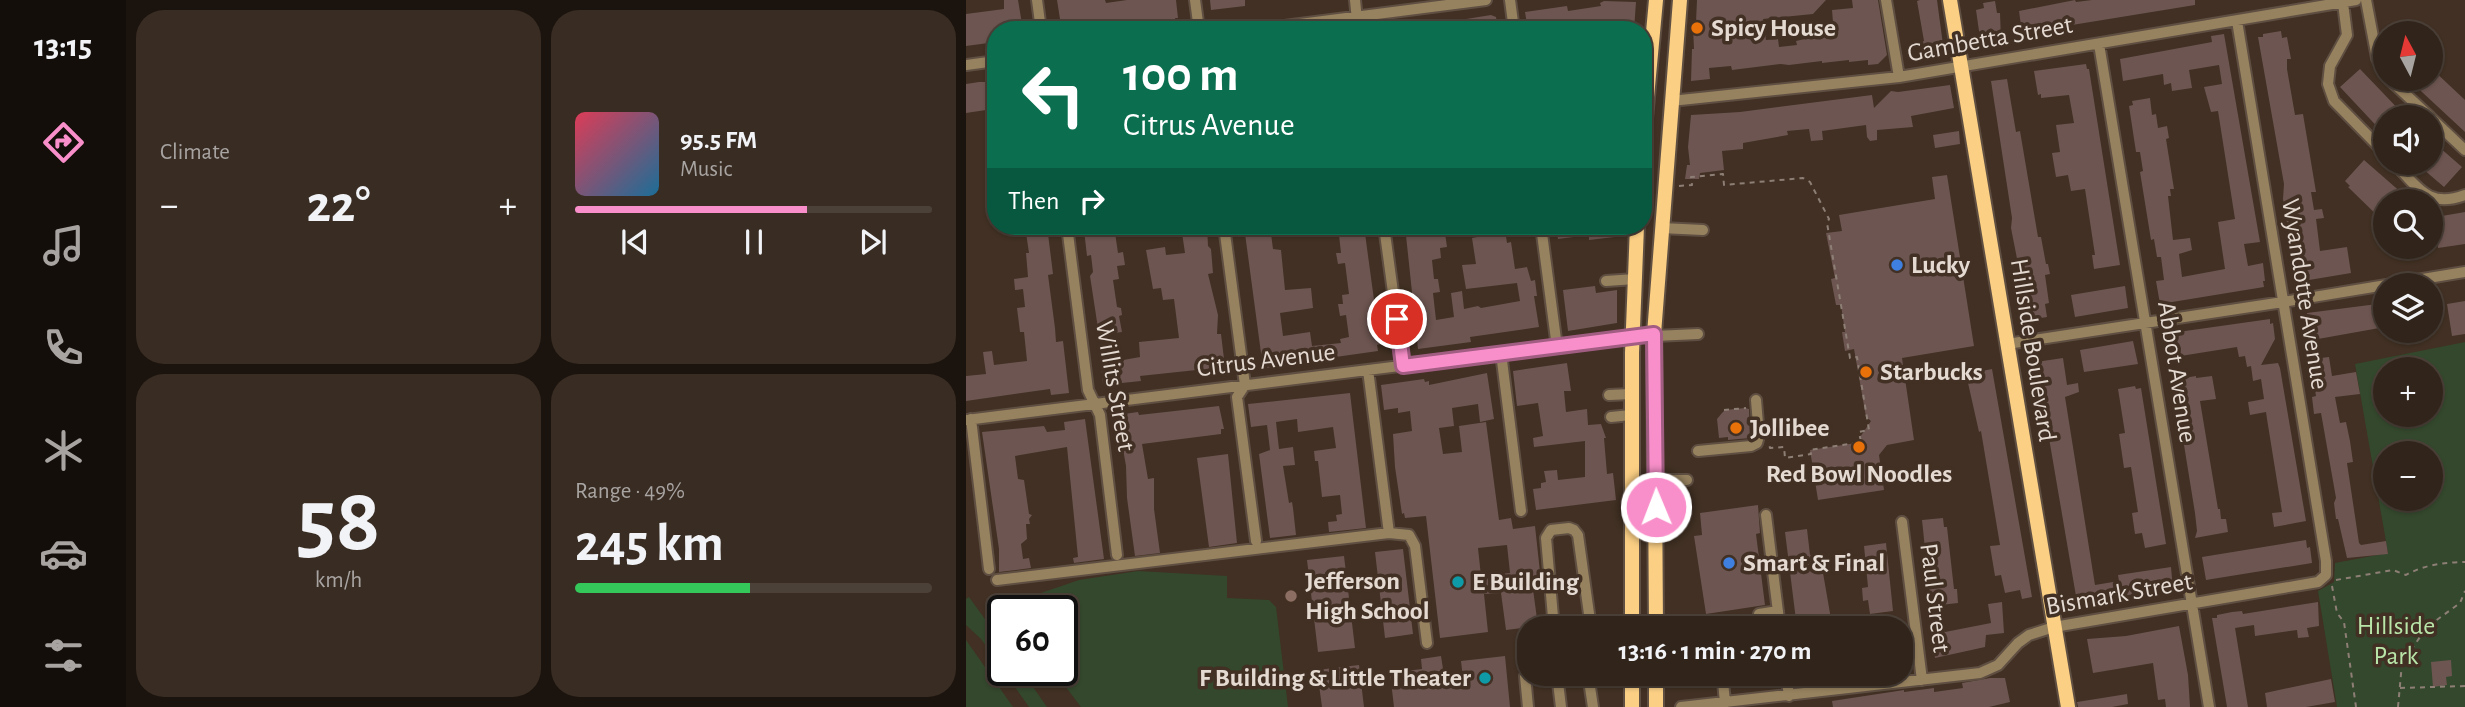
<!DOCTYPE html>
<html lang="en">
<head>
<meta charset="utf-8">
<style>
  :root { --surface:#31241a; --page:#392c23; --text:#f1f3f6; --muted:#a8a4a2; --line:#4c4139; --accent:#f98fca }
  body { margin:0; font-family:"Alegreya Sans",sans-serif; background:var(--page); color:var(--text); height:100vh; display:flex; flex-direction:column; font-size:26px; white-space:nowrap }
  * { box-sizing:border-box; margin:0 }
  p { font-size:23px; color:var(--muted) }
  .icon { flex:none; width:38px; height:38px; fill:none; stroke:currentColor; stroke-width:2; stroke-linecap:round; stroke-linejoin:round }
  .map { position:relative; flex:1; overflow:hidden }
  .panel { display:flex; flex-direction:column; gap:10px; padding:10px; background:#1b140e; width:840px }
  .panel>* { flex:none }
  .banner { position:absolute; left:21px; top:21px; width:665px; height:214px; border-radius:28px; box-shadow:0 2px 5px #0004,0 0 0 2px var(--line); background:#0b6e4f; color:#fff; overflow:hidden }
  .needle { width:46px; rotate:353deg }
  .controls { position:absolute; left:1407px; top:21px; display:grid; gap:14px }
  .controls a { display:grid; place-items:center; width:70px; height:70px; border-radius:50%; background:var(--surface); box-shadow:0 2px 5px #0004,0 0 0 2px var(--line); font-size:35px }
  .speed { position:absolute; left:21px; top:595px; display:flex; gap:14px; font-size:35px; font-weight:700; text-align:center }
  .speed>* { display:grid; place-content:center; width:91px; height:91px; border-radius:50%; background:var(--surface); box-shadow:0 2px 5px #0004,0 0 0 2px var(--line); line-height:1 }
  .speed .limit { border:4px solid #111; border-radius:10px; background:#fff; color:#111 }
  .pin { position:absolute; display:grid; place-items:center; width:60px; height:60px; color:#fff; margin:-30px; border:4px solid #fff; border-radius:50%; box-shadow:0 2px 7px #0007 }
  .me { position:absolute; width:77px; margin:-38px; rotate:359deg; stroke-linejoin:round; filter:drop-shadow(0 0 5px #0008) }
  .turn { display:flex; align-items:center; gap:24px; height:147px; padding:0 21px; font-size:32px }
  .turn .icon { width:91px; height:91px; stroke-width:2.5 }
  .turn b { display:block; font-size:49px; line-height:60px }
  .then { display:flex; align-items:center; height:66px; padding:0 21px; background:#0003; gap:14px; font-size:26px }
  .big { font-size:52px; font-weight:700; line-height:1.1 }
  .panel .widget { flex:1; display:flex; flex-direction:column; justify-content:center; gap:10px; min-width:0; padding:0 24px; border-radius:28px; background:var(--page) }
  .panel .dial { align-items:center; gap:0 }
  .dial b { font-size:91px; line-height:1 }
  .song { display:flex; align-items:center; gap:21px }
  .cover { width:84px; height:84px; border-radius:10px; background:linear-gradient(135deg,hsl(350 70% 55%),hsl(200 70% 35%)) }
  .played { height:7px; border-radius:4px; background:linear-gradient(90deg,var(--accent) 65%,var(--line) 65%) }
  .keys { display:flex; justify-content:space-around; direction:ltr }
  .heat { display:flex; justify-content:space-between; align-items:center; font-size:38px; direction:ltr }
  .charge { height:10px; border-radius:5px; background:linear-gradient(90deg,#34c759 49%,var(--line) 0) }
  .panel .tiles { flex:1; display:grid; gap:10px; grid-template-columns:repeat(2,1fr) }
  .trip { position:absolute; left:551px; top:616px; width:396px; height:70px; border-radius:28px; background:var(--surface); box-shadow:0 2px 5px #0004,0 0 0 2px var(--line); font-weight:700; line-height:70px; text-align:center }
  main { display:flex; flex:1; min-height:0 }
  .tabs { display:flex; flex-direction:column; width:126px; justify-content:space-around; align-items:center; background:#140e0a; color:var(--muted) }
  .tabs .icon { width:49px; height:49px }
  .tabs .current { color:var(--accent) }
  .tabs b { font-size:32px; color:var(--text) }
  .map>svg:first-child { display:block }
</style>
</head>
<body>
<main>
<nav class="tabs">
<b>13:15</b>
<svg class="icon current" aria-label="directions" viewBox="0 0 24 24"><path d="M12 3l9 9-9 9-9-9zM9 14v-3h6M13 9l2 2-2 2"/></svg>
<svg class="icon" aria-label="music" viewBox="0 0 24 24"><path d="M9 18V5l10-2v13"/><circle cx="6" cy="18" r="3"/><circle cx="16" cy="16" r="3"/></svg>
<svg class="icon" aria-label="phone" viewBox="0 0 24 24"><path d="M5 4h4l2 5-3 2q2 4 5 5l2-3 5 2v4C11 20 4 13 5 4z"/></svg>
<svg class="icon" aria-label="climate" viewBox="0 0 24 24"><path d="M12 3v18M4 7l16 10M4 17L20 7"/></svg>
<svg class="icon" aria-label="car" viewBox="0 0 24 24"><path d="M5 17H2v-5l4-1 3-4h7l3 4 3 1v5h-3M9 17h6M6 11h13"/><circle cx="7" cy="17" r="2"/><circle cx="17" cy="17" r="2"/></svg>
<svg class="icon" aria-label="filters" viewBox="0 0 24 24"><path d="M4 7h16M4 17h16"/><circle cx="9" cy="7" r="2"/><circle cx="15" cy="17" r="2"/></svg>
</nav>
<section class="panel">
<div class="tiles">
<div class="widget"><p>Climate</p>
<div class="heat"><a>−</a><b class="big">22°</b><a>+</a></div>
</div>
<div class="widget">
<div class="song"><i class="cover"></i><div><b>95.5 FM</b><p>Music</p></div></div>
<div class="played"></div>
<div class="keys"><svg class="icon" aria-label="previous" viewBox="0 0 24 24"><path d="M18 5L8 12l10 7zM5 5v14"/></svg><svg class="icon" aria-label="pause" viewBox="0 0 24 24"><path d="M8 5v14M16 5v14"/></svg><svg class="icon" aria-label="next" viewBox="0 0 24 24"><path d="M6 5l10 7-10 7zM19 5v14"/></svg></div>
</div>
<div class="widget dial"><b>58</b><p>km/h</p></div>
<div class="widget"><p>Range · 49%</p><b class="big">245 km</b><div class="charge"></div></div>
</div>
</section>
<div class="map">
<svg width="1499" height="707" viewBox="0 0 1499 707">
  <rect width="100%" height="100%" fill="#413023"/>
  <path fill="#34482d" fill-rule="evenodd" d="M1499,342V707H1371L1352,591L1368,582L1369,563L1422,553L1389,364ZM1419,369H1465V415H1419ZM1419,453H1465V499H1419Z
    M172,571L261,576V598L303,600L310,607L322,707H115L87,670H96V611H66L65,608L72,594L113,580Z
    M3,597L37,644V670L15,639L0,625V599Z
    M0,640L47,707H0Z
    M37,670H55L81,707H63Z"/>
  <path fill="#6d5551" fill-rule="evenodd" d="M38,0H52L57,30H30V42L0,46V14L38,9Z
    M91,0H139L140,3L161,0H210L212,18H209L210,21L159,29V26L134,30L132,28L88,30L86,20L94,19Z
    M244,0H279V6L245,10Z
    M731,0H860L847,14L797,19L800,40L812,39L813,47L831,45L830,41L843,38L868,35L866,10L887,8L886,0H912L921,55L912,64L902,65V60L883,62V60L856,63V61L823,65L815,64L766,70L765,66L743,68L744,79L725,81L726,49H728L727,28V22H730Z
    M954,0H971L978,52L954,55L953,45L954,42L958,41L951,1Z
    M1109,0L1110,2L1126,0H1229V5L1056,33L1053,11Z
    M638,1L670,2L668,30H636L637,21L612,24L611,20L589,23L590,30H562L559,12L601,6L602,11L635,6L634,3Z
    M1029,1L1031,13H1034L1035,39L1024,41L1020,37L1014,38L1010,10L1018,8L1017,3Z
    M525,15L530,17L532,30H469V24Z
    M1315,31L1316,38L1321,37L1325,59H1321V69L1329,115L1337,114L1350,192H1345L1348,210L1356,209L1358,218L1350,219L1354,251L1381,247L1385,273L1331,282L1317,199L1318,184L1292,37H1297V34Z
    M1258,34L1294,242L1278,244L1282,266L1297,263L1299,281H1297L1298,287L1194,304L1190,281L1198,280L1195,257H1191L1188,239L1185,240L1174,172L1177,171L1174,152H1170L1163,106L1167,105L1166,101L1184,98L1186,115L1190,114L1192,128L1201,126L1203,138L1200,139L1208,189H1204L1205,196H1202L1207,240L1224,238L1226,250L1213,254L1216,277L1259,269L1252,222L1269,219L1252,111L1245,112L1238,87L1256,84L1253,65L1223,70L1226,88L1206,91L1205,83L1198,85L1197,74L1157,81L1154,59L1246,42L1245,36Z
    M1120,64L1121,69H1123L1154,265L1128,269L1126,255H1129L1119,189L1105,191L1102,175L1090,177L1086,153L1094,152L1090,125L1108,123L1103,95L1075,98V94L1072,95L1068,71Z
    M1465,68L1499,100V132L1442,79H1465Z
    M1394,69L1440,117H1419V135L1374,87Z
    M1041,79L1050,132L1054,131L1072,237H1075L1080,264H1082L1084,274L1079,275L1083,303L1079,304L1081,317L1063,320L1045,228L1046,218L1025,81Z
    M13,82H30V106L20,107V110L0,113V84Z
    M984,85L988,108L945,116L947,127L911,130V140L904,141L901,137L900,125L856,131L857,140L845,141L843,129L821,131L822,135L777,143V149L756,151L758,170L734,173L733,179H719L721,165H724L722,147L725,115L774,112L906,95L908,108L925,91L932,92Z
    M993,131L994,144L969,148L967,135Z
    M1465,140L1496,167L1478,187L1450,163H1465Z
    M1398,160L1445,201H1419V223L1382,187L1384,186L1379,181Z
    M981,175L1008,346L936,358L948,440L921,445L913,455L918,490L852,500L844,450L890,443L905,421L900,417L888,349L879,351L876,332H879L875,305H870L865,279L869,278L860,233L876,231L873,215L969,199L966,177Z
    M1499,212V244L1472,248L1470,217Z
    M59,226H81L87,274L82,275L89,328L90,342L97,341L103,393L85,395L84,389L0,401V376L20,374L17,352L26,351L28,365L61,361L58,332H54L51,308L59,307L57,289L49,290L48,279L62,277L60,253H63Z
    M148,226L152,253L157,252L159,265L151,266L153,279L147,280L151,307L155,308L156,315L153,316L156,332L133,335L124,276L127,272L125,255L121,256L118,230Z
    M215,226H241L242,246L245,249L247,273L242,274L252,315L251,334H255L259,367L174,376L175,381L137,385L135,364L174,357L173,342L213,338L208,299L197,300L195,288L187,289L180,250L199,247L200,255L219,253Z
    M278,226H304L307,249L315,250L319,290L345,288L347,308L314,313L317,336L344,332L346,346L375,343L374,339L383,337L380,315L374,316L372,304H377L376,295L383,294L379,263L372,264L370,253H375L372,226H398L414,344L411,345L412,351L320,364V366L297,368Z
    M439,226H478L481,247L474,248L475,258L466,260L468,279H472L474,292L467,293L470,320L488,317L485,293L496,291L498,309L512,306L515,308L554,301L551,283L500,289L496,265L510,264L506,238L517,236L515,226H536L537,230H539L541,243L545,242L549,269L561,267L565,281L569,280L571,296H568L573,327L504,337L505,342L452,349Z
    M590,226H657V236L623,240V235L592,239Z
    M629,286L630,293L651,290V323L602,331L597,290Z
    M1159,286L1162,308L1109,317L1105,295Z
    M1499,301V334L1486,336L1481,304Z
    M1419,303V327L1352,339L1355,358L1363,357L1366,376L1390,372L1394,394L1369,397L1374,423L1380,422L1384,441L1387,462L1381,463L1393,543L1395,545L1420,541L1422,554L1381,558L1372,519H1370L1368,503L1370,498L1355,413L1348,414L1346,397L1350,396L1337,316L1341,315V313Z
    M1304,319V324L1307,323L1309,339L1295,365L1312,363L1314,368L1340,521L1308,527L1306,513L1316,512L1301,419L1300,412L1284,415L1282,402L1298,399L1295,379L1287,381L1285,366L1281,367L1279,356L1273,357L1271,347L1202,358L1198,334Z
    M1167,341L1172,364L1118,372L1114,350Z
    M1097,358L1101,385L1112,383L1113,392L1099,397L1129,585L1153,581L1152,575L1205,567L1207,589L1111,602L1070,362Z
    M601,363L605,391H598L600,412L621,409L622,425L635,424L640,438H638L641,474L647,473L650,500L570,510L567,489L575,488V483L580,482L578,471L591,470L592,480L619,477V441L568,447L567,438L577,436L572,403L551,406L547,371Z
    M1016,369V371L1026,369L1066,597L1056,599L1054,590L1039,593L1035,575L1029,576L1024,546L1034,545L1015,431L1013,432L1000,374Z
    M521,373L528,419L514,422L512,404L486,408L488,426L473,428L477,454L496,452L493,426L520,422L533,520L545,518L547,529L569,526L575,581L566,582L572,626L540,630L535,593L518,594L522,632L474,638L460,516L439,518L438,513L436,514L429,467L427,434L446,431L444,411L432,413V408L418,410L415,385L458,379L459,382L463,381V385ZM541,545L544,573L515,576L512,548Z
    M1230,376V378L1246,376L1250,399L1234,401L1252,509H1254L1255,519H1260L1262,532L1229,538L1231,531L1229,513L1208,383L1213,382L1212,379Z
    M1169,386L1170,389L1175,388L1200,544L1179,548L1176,533L1169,534L1166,513L1172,512L1165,467L1158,468L1153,434L1159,433L1152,389Z
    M384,393L400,528L363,532L362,522L371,521L370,515L376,514L374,495L356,497L352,461H349L348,451L370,448L367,427L332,432L331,419L310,422L313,449L327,447L329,465L317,466L323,503L326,502L327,508L330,535L304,538L293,454L304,450L301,425L285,427L282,404Z
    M253,406L258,429H255V434L176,444L182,479L188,478V509L194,553L169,556L161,498L160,466L151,415L172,412L173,415Z
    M779,408L783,409L784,438L762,440V437L753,438L751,419L756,413L759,410Z
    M119,419L138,559L108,563L107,558L112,557L101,447L49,456L52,479L58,480L63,514L66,515L63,519L64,524H60L61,539L55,544L57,559L63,558L65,568L33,572V549L16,432L78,426L81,432L99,430L98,422Z
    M262,454L271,543L243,547L231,458Z
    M792,505L794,533L790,534L799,605L740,614L728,536L736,535L734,513Z
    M977,518L978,527H981L988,589H991L992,603L965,606L956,520Z
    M841,529L844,555L851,554L852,568L856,567L865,619L842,622V628H831L819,532Z
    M1340,540L1341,548L1344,547L1346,563L1240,580L1236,557Z
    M920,543L927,611L904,614L902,600L897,601L896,588L902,587L898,546Z
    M437,549L447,634L419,638L409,552Z
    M378,556L389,648L352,652L341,560Z
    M1036,602L1038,633L1020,635L1019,647L969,658L965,629L978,627L979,632L1025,623L1022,604Z
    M1352,602L1353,626L1341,628L1343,637L1332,638L1331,630L1289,636L1288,625L1269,628L1282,707H1261L1246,618H1251V615L1266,612L1276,611L1277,614Z
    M1213,626L1222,675L1224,707H1200L1199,699L1192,700L1187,663L1127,673L1121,639L1160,636Z
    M475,656L480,688L498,687L495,661L539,656L544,707H428L424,673L456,669L455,659Z
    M1485,660L1486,676L1480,677L1481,685L1467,687L1465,662Z
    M393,665L398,707H356L351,670Z
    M1024,678H1039L1044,702L1023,707H867L866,701L938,690V692L968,688V692L997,688L996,683Z
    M1365,679L1369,702L1340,707H1301L1299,693Z
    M1161,694L1162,704L1146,707H1112L1111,702Z"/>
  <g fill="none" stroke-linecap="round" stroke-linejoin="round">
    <defs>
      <path id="minor" d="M71,0L75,30
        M229,0L233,30
        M389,0L392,30
        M544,0L548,30
        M920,0L933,77
        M1400,0L1411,58L1419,74
        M1377,3L1381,35L1364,66L1362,84L1368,101L1419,153
        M286,30L520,0
        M1133,44L1243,707
        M0,65L30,61
        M1423,79L1464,117
        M705,101L933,77L1390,0
        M1465,118L1499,150
        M1428,163C1452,187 1462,209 1499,195
        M101,226L122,390L134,415L151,555
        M258,226L279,385L271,397L290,541
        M418,226L437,366
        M575,226L591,347
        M695,228L737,230
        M640,281L669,279
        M1041,344L1317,302L1499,272
        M535,353L555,511
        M402,370L423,533L443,535L449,546L461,643
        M643,395L665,394
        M645,417L665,415
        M5,419L23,569
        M0,420L667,337L732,334
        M732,451L785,446L791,443L793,436L790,400
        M689,480H721
        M800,515L814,628
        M936,522L956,680
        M31,580L423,533
        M793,614L812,611
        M588,628L580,538L585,530L603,528L608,530L612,535L625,628
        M591,674L595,707
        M622,674L627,707
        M820,674L823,696
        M757,681L759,703
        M562,707L559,676L575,674
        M715,707L1014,673L1032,665L1052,643L1063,635L1088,627L1352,582L1360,575V561L1271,21"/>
      <path id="major" d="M984,0L1102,707
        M677,140L690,0
        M666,628V353L671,226
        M690,628L688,334L714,0
        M666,674V707
        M690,707V674"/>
    </defs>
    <use href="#minor" stroke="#5f4f42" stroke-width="14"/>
    <use href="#major" stroke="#5f4f42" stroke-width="18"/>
    <path stroke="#8d7f75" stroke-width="2" stroke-dasharray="5 5" stroke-linecap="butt" d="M713,186L726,185L725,177L757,174L758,185L837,178L844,182L863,219L861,223L884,358L891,357L903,430L893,432L895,442L844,450L845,454L819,458L818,447L804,448L803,444
      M758,410L780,408
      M1370,580L1421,571L1427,570L1440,575C1457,565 1480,562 1499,562
      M1366,586L1371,613L1378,622L1390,707
      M1434,688L1499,686
      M1432,707L1436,663L1461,627L1494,603L1499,591"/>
    <use href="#minor" stroke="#97825f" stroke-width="10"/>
    <use href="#major" stroke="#fbcf84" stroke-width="14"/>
  </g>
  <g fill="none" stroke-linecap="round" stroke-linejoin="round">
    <defs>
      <path id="route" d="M431,319L437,366L688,334L690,507"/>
    </defs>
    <use href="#route" stroke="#a25d83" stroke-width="18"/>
    <use href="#route" stroke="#f98fca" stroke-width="12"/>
  </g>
  <g fill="#e8710a" stroke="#413023" stroke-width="2.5">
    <circle cx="731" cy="28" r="7"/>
    <circle cx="900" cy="372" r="7"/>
    <circle cx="770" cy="428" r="7"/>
    <circle cx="893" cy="447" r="7"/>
  </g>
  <g fill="#3f7fe0" stroke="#413023" stroke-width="2.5">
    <circle cx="931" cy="265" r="7"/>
    <circle cx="763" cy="563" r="7"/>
  </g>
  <g fill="#0f9aa8" stroke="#413023" stroke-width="2.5">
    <circle cx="492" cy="582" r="7"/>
    <circle cx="519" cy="678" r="7"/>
  </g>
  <circle fill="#8d6e63" stroke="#413023" stroke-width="2.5" cx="325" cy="596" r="7"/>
  <g text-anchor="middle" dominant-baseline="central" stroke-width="7" stroke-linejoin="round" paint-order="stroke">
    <g font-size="26" font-weight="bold" fill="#e5dad2" stroke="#413023" text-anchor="start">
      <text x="745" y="28">Spicy House</text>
      <text x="945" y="265">Lucky</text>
      <text x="914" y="372">Starbucks</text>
      <text x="784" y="428">Jollibee</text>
      <text x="893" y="474" text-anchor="middle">Red Bowl Noodles</text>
      <text x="777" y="563">Smart &amp; Final</text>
      <text x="339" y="581">Jefferson<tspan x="339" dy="30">High School</tspan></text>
      <text x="506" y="582">E Building</text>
      <text x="505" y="678" text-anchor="end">F Building &amp; Little Theater</text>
    </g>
    <g font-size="26" fill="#e5dad2" stroke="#413023">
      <text transform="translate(1024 39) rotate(-10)">Gambetta Street</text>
      <text transform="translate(1339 294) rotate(81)">Wyandotte Avenue</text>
      <text transform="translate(1067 350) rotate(81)">Hillside Boulevard</text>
      <text transform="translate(300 360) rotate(-7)">Citrus Avenue</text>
      <text transform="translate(1211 372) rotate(81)">Abbot Avenue</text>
      <text transform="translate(149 386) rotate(80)">Willits Street</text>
      <text transform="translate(1153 594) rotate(-10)">Bismark Street</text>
      <text transform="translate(969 598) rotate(83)">Paul Street</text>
    </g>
    <g font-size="26" fill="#b9e5a9" stroke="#413023">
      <text x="1430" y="626">Hillside<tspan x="1430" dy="30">Park</tspan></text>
    </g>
  </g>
</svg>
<div class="controls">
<a><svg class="needle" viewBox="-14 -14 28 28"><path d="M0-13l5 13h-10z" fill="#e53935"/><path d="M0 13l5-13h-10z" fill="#a8a4a2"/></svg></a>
<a><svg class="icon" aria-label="sound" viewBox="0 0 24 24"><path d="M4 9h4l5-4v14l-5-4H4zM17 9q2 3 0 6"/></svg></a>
<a><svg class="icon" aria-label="search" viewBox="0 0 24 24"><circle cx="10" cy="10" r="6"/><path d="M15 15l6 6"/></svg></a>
<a><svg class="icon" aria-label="layers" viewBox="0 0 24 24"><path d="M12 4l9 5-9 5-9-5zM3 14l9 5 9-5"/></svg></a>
<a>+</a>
<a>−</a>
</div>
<div class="speed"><div class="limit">60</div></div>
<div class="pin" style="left:431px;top:319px;background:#d93025"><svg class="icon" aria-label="arrive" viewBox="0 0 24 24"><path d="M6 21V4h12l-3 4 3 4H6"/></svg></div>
<svg class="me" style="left:690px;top:507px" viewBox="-20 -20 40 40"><circle r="17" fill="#f98fca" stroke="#fff" stroke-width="3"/><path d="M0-11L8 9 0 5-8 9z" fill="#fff"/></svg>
<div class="trip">13:16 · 1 min · 270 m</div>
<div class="banner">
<div class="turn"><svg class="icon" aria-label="left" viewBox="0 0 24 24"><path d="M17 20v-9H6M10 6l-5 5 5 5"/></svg><div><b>100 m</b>Citrus Avenue</div></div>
<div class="then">Then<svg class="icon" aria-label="right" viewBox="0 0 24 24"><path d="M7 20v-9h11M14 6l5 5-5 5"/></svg></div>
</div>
</div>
</main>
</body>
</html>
